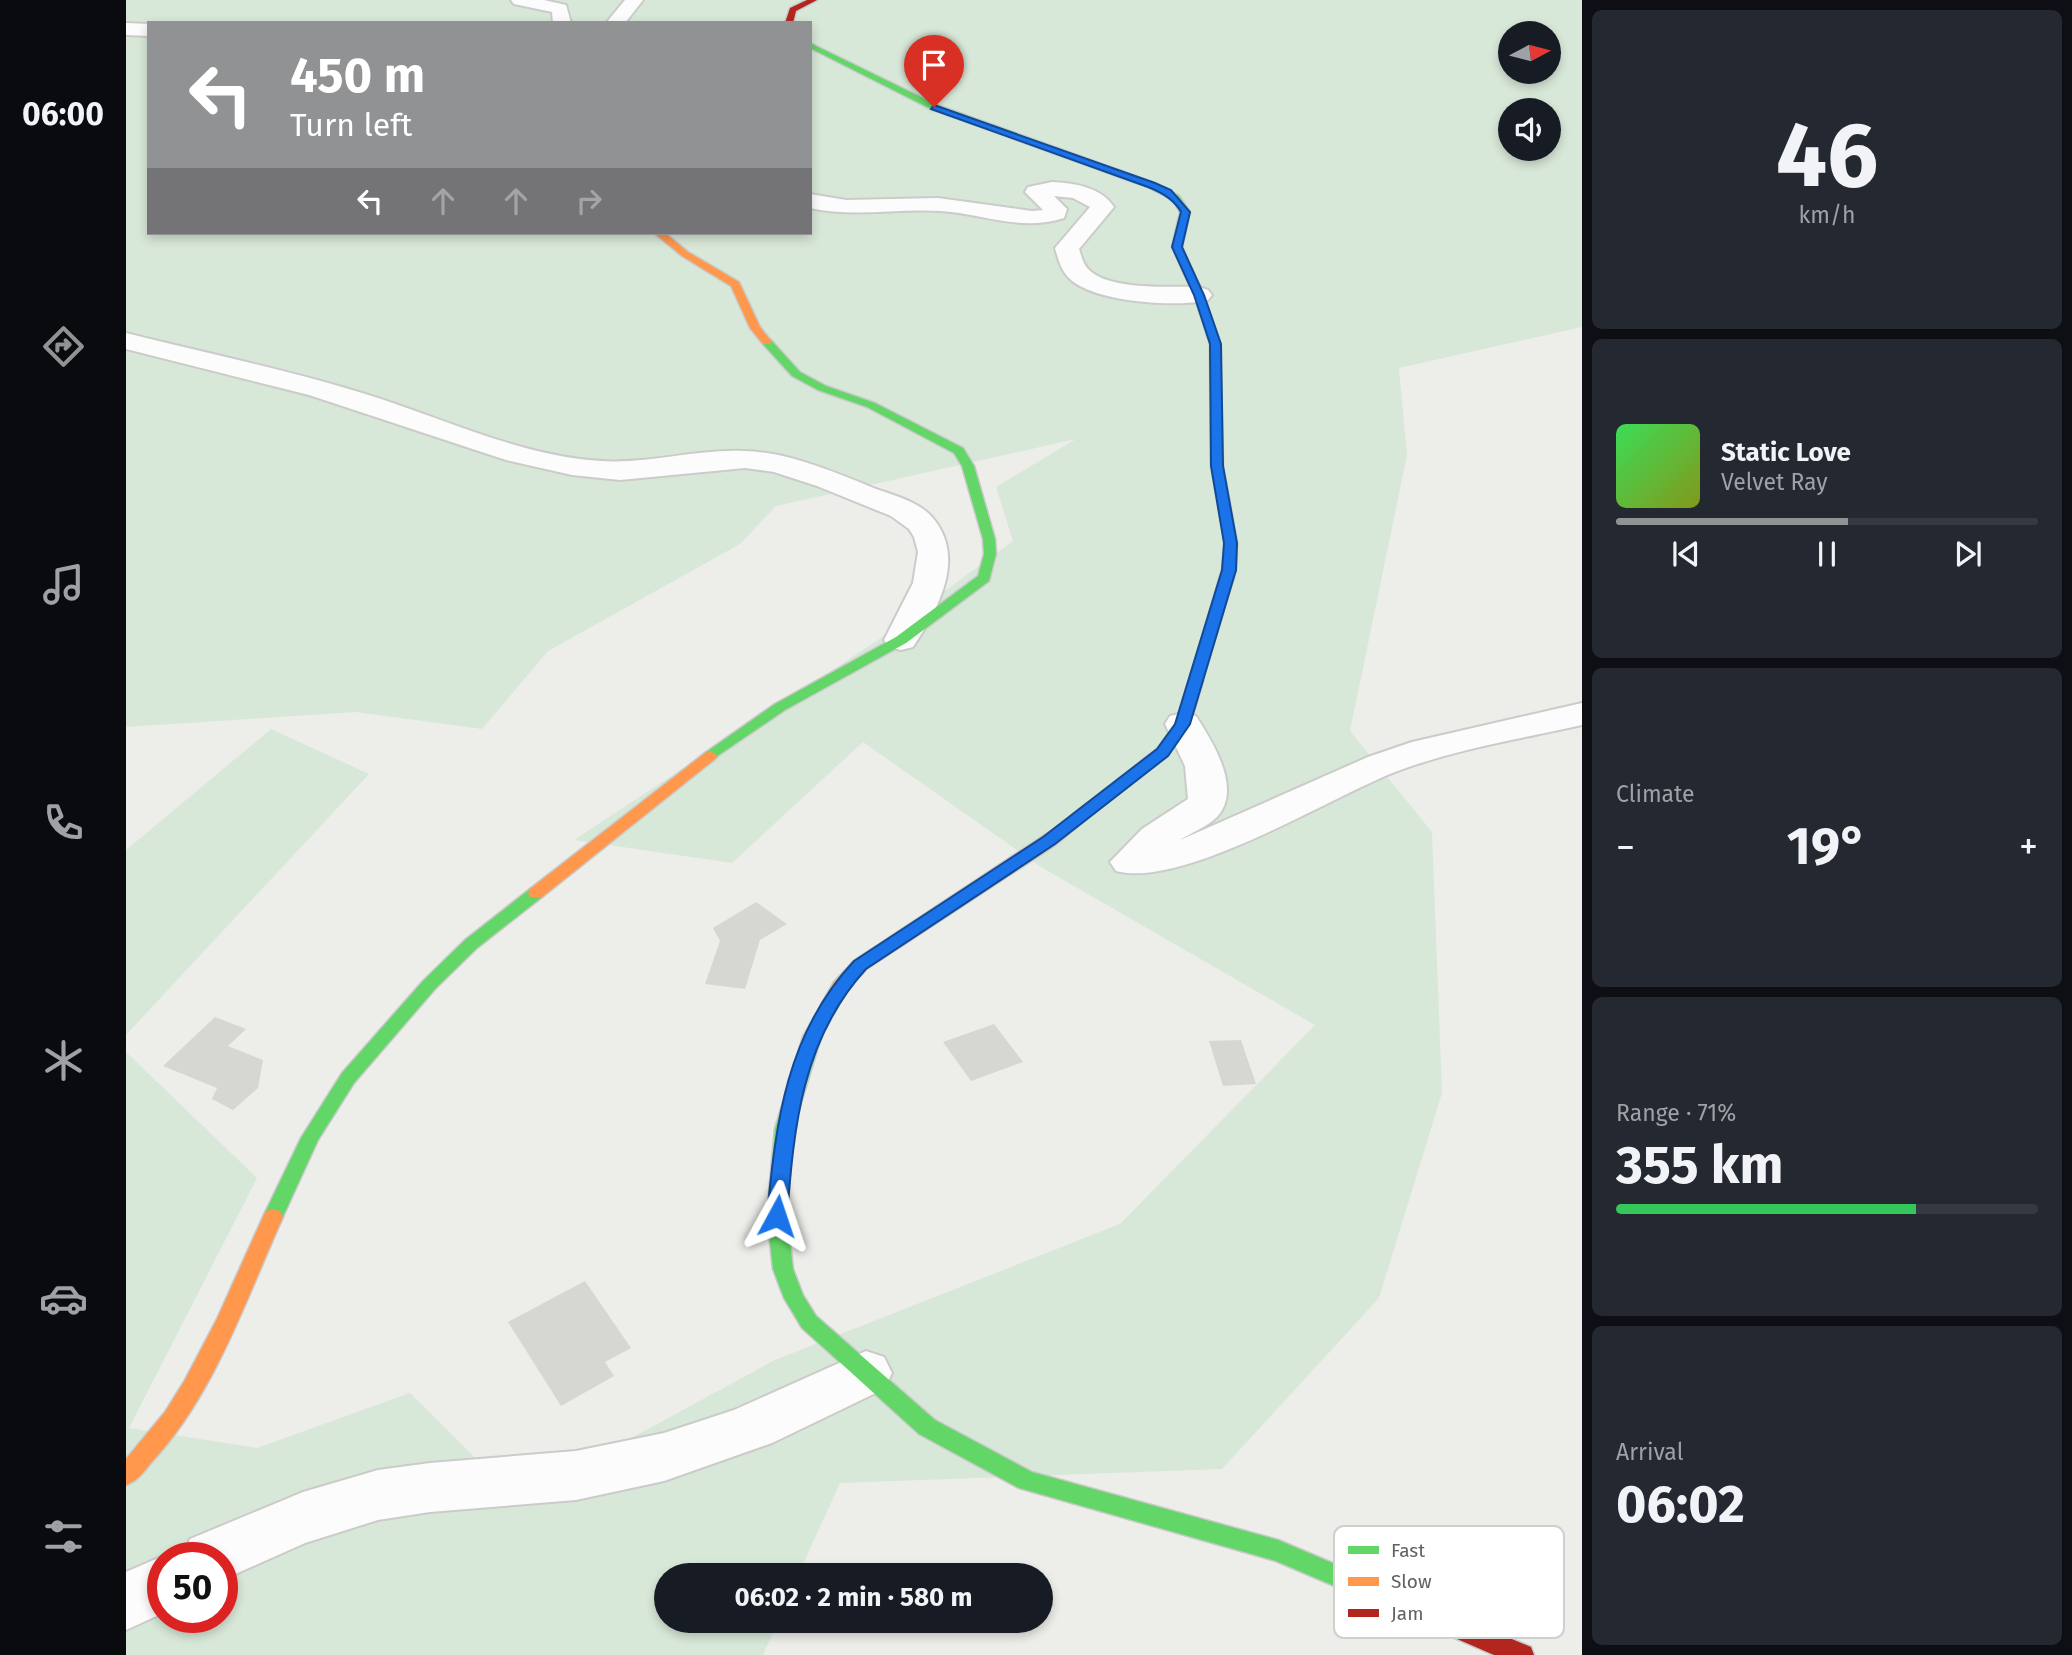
<!DOCTYPE html>
<html lang="en">
<head>
<meta charset="utf-8">
<style>
  :root { --surface:#171b24; --page:#242831; --text:#f1f3f6; --muted:#9ea1a6; --line:#363941; --accent:#919294 }
  body { margin:0; font-family:"Fira Sans",sans-serif; background:var(--page); color:var(--text); height:100vh; display:flex; flex-direction:column; font-size:26px; white-space:nowrap }
  * { box-sizing:border-box; margin:0 }
  p { font-size:23px; color:var(--muted) }
  .icon { flex:none; width:38px; height:38px; fill:none; stroke:currentColor; stroke-width:2; stroke-linecap:round; stroke-linejoin:round }
  .map { position:relative; flex:1; overflow:hidden }
  .side { display:flex; flex-direction:column; gap:10px; padding:10px; background:#0d0f14; width:490px }
  .side>* { flex:none }
  .guide { position:absolute; left:21px; top:21px; width:665px; height:214px; border-radius:0px; box-shadow:0 4px 10px #0003; background:#919294; color:#fff; overflow:hidden }
  .needle { width:46px; rotate:83deg }
  .controls { position:absolute; left:1372px; top:21px; display:grid; gap:14px }
  .controls a { display:grid; place-items:center; width:63px; height:63px; border-radius:50%; background:var(--surface); box-shadow:0 4px 10px #0003; font-size:35px }
  .speed { position:absolute; left:21px; top:1542px; display:flex; gap:14px; font-size:35px; font-weight:700; text-align:center }
  .speed>* { display:grid; place-content:center; width:91px; height:91px; border-radius:50%; background:var(--surface); box-shadow:0 4px 10px #0003; line-height:1 }
  .speed .limit { border:10px solid #d22; background:#fff; color:#111 }
  .pin { position:absolute; display:grid; place-items:center; width:60px; height:60px; color:#fff; margin:-72px -30px; border-radius:50% 50% 50% 0; rotate:-45deg; box-shadow:0 0 7px #0007 }
  .pin .icon { rotate:45deg }
  .me { position:absolute; width:77px; margin:-38px; rotate:5deg; stroke-linejoin:round; filter:drop-shadow(0 0 5px #0008) }
  .turn { display:flex; align-items:center; gap:24px; height:147px; padding:0 28px; font-size:32px }
  .turn .icon { width:91px; height:91px; stroke-width:2.5 }
  .turn b { display:block; font-size:49px; line-height:60px }
  .lanes { display:flex; align-items:center; height:66px; padding:0 28px; background:#0003; justify-content:center; gap:35px; direction:ltr }
  .lanes .off { opacity:.35 }
  .big { font-size:52px; font-weight:700; line-height:1.1 }
  .side .tile { flex:1; display:flex; flex-direction:column; justify-content:center; gap:10px; min-width:0; padding:0 24px; border-radius:10px; background:var(--page) }
  .side .dial { align-items:center; gap:0 }
  .dial b { font-size:91px; line-height:1 }
  .song { display:flex; align-items:center; gap:21px }
  .cover { width:84px; height:84px; border-radius:10px; background:linear-gradient(135deg,hsl(130 70% 55%),hsl(70 70% 35%)) }
  .played { height:7px; border-radius:4px; background:linear-gradient(90deg,var(--accent) 55%,var(--line) 55%) }
  .keys { display:flex; justify-content:space-around; direction:ltr }
  .heat { display:flex; justify-content:space-between; align-items:center; font-size:38px; direction:ltr }
  .charge { height:10px; border-radius:5px; background:linear-gradient(90deg,#34c759 71%,var(--line) 0) }
  .trip { position:absolute; left:528px; top:1563px; width:399px; height:70px; border-radius:35px; background:var(--surface); box-shadow:0 4px 10px #0003; font-weight:700; line-height:70px; text-align:center }
  main { display:flex; flex:1; min-height:0 }
  .tab-bar { display:flex; flex-direction:column; width:126px; justify-content:space-around; align-items:center; background:#090b0e; color:var(--muted) }
  .tab-bar .icon { width:49px; height:49px }
  .tab-bar .on { color:var(--accent) }
  .tab-bar b { font-size:32px; color:var(--text) }
  .map>svg:first-child { display:block }
</style>
</head>
<body>
<main>
<nav class="tab-bar">
<b>06:00</b>
<svg class="icon on" aria-label="directions" viewBox="0 0 24 24"><path d="M12 3l9 9-9 9-9-9zM9 14v-3h6M13 9l2 2-2 2"/></svg>
<svg class="icon" aria-label="music" viewBox="0 0 24 24"><path d="M9 18V5l10-2v13"/><circle cx="6" cy="18" r="3"/><circle cx="16" cy="16" r="3"/></svg>
<svg class="icon" aria-label="phone" viewBox="0 0 24 24"><path d="M5 4h4l2 5-3 2q2 4 5 5l2-3 5 2v4C11 20 4 13 5 4z"/></svg>
<svg class="icon" aria-label="climate" viewBox="0 0 24 24"><path d="M12 3v18M4 7l16 10M4 17L20 7"/></svg>
<svg class="icon" aria-label="car" viewBox="0 0 24 24"><path d="M5 17H2v-5l4-1 3-4h7l3 4 3 1v5h-3M9 17h6M6 11h13"/><circle cx="7" cy="17" r="2"/><circle cx="17" cy="17" r="2"/></svg>
<svg class="icon" aria-label="filters" viewBox="0 0 24 24"><path d="M4 7h16M4 17h16"/><circle cx="9" cy="7" r="2"/><circle cx="15" cy="17" r="2"/></svg>
</nav>
<div class="map">
<svg width="1456" height="1655" viewBox="0 0 1456 1655">
  <rect width="100%" height="100%" fill="#edede9"/>
  <path fill="#d8e8d8" fill-rule="evenodd" d="M0,0H1456V327L1273,368L1281,455L1224,731L1306,832L1316,1093L1253,1298L1096,1469L714,1483L672,1575H541V1620L652,1621L637,1655H0V1052L131,1178L3,1428L131,1448L284,1393L391,1500L649,1360L994,1224L1189,1025L915,867L737,742L606,863L448,840L755,638L887,541L870,487L950,439L650,506L614,544L422,651L356,729L230,712L0,727ZM23,23H684V233H23ZM1384,33H1423V72H1384ZM1384,110H1423V149H1384ZM37,1558H96V1617H37Z
    M145,729L243,774L0,1035V850Z"/>
  <path fill="#d6d6d3" d="M630,902L661,924L634,940L619,989L579,984L594,941L587,928Z
    M89,1017L120,1029L102,1046L137,1060L132,1088L107,1110L86,1099L91,1088L37,1066Z
    M868,1024L897,1062L845,1081L817,1042Z
    M1115,1040L1130,1084L1097,1086L1083,1041Z
    M459,1281L505,1348L479,1362L488,1376L435,1406L382,1322Z"/>
  <g fill="none" stroke-linecap="round" stroke-linejoin="round">
    <defs>
      <path id="street" d="M385,0H418L440,5L445,23H427L426,12L388,4Z
        M499,0H517L499,23H480Z
        M0,23L23,24V36L0,35Z
        M926,182C948,183 975,187 988,207L953,249C955,255 957,264 962,269C983,291 1044,286 1073,287L1082,290L1086,295L1082,300C1051,308 966,302 943,278C935,270 932,259 929,248L964,207L947,198L928,196L941,209L938,218C895,232 858,214 815,211C771,208 728,218 684,208V194L720,200L812,198L906,211L917,210L899,192L902,187Z
        M0,333C79,353 159,369 236,393C315,417 393,456 475,461C523,464 570,449 618,451C662,452 705,471 745,487C765,495 791,500 806,517C841,557 812,610 787,647L775,650L763,647L758,640L787,583L792,552L788,537L783,529L765,516L691,486L648,472L619,468L494,480L446,475L380,460L183,395L0,349Z
        M1456,703V725C1394,739 1329,749 1269,772C1203,798 1056,889 990,871L984,862L1016,829L1062,799L1059,766L1039,724L1044,716L1057,713L1070,716C1086,741 1117,789 1091,817C1082,826 1065,833 1054,840L1242,757L1286,742Z
        M740,1351L758,1357L766,1373L758,1389L646,1443L538,1481L450,1500L304,1512L252,1520L179,1543L96,1580V1558H56L64,1539L177,1492L252,1470L304,1463L450,1451L538,1433L608,1410Z
        M37,1556L41,1558H37V1613L0,1630V1572Z"/>
      <path id="fast" d="M684,43L811,105L1028,183L1053,196L1064,212L1056,247L1078,295L1094,344L1097,466L1111,543L1110,570L1075,684L1070,685L1063,681L1096,570L1099,543L1085,466L1084,344L1068,295L1046,247L1054,212L1047,200L1022,187L805,109L684,48Z
        M637,340H645L674,372L700,386L749,403L837,448L848,466L869,539L870,554L863,581L780,643L659,710L584,761L576,756L579,753L649,704L770,637L852,576L858,554L857,539L836,466L828,453L741,407L692,390L666,376L637,344Z
        M410,888L416,889L418,893L416,897L351,948L309,989L228,1083L192,1140L154,1223L147,1225L140,1223L137,1217L175,1138L216,1073L297,981L339,940L404,889Z
        M686,1031L692,1032L695,1037L667,1129L661,1216L667,1269L677,1295L690,1316L809,1420L906,1472L1152,1540L1294,1600L1298,1608L1294,1616L1286,1619L1150,1561L893,1488L793,1434L676,1328L658,1298L647,1269L641,1216L649,1129L677,1037L680,1032Z"/>
      <path id="slow" d="M528,233H539L562,252L613,282L634,327L646,342L645,344H637L624,328L605,286L556,256Z
        M584,751L592,756L589,759L416,897H404L402,893L404,889L579,753Z
        M952,813L960,818L958,821L929,845L740,969L721,990L692,1042H680L677,1037L708,982L728,961Z
        M147,1209L154,1211L157,1217C119,1301 88,1396 24,1464C17,1473 11,1481 0,1485V1459L39,1412L59,1380L91,1319L137,1217L140,1211Z"/>
      <path id="jam" d="M681,0H691L670,11L667,23H659L664,8Z
        M1070,677L1077,681L1064,724L1041,755L958,821H946L944,818L946,815L1031,749L1050,724L1063,681Z
        M1286,1597L1405,1647L1408,1655H1368L1278,1616L1274,1608L1278,1600Z"/>
    </defs>
    <use href="#street" stroke="#cbcbca" stroke-width="4"/>
    <use href="#fast" stroke="#c9c9ca" stroke-width="3"/>
    <use href="#slow" stroke="#c9c9ca" stroke-width="3"/>
    <use href="#jam" stroke="#c9c9ca" stroke-width="3"/>
    <use href="#street" fill="#fcfcfc" fill-rule="evenodd"/>
    <use href="#fast" fill="#63d668" fill-rule="evenodd"/>
    <use href="#slow" fill="#ff974d" fill-rule="evenodd"/>
    <use href="#jam" fill="#b3261e" fill-rule="evenodd"/>
  </g>
  <path fill="#1a73e8" stroke="#114b97" stroke-width="2" d="M808,105L1029,183L1045,190L1064,212L1056,247L1078,295L1095,344L1097,466L1111,543L1110,570L1064,724L1042,756L929,844L740,969C676,1039 668,1126 661,1216L658,1222H644L641,1216C650,1122 660,1034 728,961L917,837L1031,749L1049,724L1096,570L1098,543L1085,466L1084,344L1068,295L1046,247L1055,212C1048,199 1035,192 1022,187L805,109Z"/>
  <rect x="1208" y="1526" width="230" height="112" rx="10" fill="#fff" stroke="#cfd0d1" stroke-width="2"/>
  <rect x="1222" y="1546" width="31" height="8" fill="#63d668"/>
  <rect x="1222" y="1577" width="31" height="9" fill="#ff974d"/>
  <rect x="1222" y="1609" width="31" height="8" fill="#b3261e"/>
  <g font-size="19" fill="#5f6166">
    <text x="1265" y="1557">Fast</text>
    <text x="1265" y="1588">Slow</text>
    <text x="1265" y="1620">Jam</text>
  </g>
</svg>
<div class="controls">
<a><svg class="needle" viewBox="-14 -14 28 28"><path d="M0-13l5 13h-10z" fill="#e53935"/><path d="M0 13l5-13h-10z" fill="#9ea1a6"/></svg></a>
<a><svg class="icon" aria-label="sound" viewBox="0 0 24 24"><path d="M4 9h4l5-4v14l-5-4H4zM17 9q2 3 0 6"/></svg></a>
</div>
<div class="speed"><div class="limit">50</div></div>
<div class="pin" style="left:808px;top:107px;background:#d93025"><svg class="icon" aria-label="arrive" viewBox="0 0 24 24"><path d="M6 21V4h12l-3 4 3 4H6"/></svg></div>
<svg class="me" style="left:651px;top:1216px" viewBox="-20 -20 40 40"><path d="M0-17L14 15 0 8-14 15z" fill="#1a73e8" stroke="#fff" stroke-width="4"/></svg>
<div class="trip">06:02 · 2 min · 580 m</div>
<div class="guide">
<div class="turn"><svg class="icon" aria-label="left" viewBox="0 0 24 24"><path d="M17 20v-9H6M10 6l-5 5 5 5"/></svg><div><b>450 m</b>Turn left</div></div>
<div class="lanes"><svg class="icon" aria-label="left" viewBox="0 0 24 24"><path d="M17 20v-9H6M10 6l-5 5 5 5"/></svg><svg class="icon off" aria-label="ahead" viewBox="0 0 24 24"><path d="M12 20V5M6 11l6-6 6 6"/></svg><svg class="icon off" aria-label="ahead" viewBox="0 0 24 24"><path d="M12 20V5M6 11l6-6 6 6"/></svg><svg class="icon off" aria-label="right" viewBox="0 0 24 24"><path d="M7 20v-9h11M14 6l5 5-5 5"/></svg></div>
</div>
</div>
<section class="side">
<div class="tile dial"><b>46</b><p>km/h</p></div>
<div class="tile">
<div class="song"><i class="cover"></i><div><b>Static Love</b><p>Velvet Ray</p></div></div>
<div class="played"></div>
<div class="keys"><svg class="icon" aria-label="previous" viewBox="0 0 24 24"><path d="M18 5L8 12l10 7zM5 5v14"/></svg><svg class="icon" aria-label="pause" viewBox="0 0 24 24"><path d="M8 5v14M16 5v14"/></svg><svg class="icon" aria-label="next" viewBox="0 0 24 24"><path d="M6 5l10 7-10 7zM19 5v14"/></svg></div>
</div>
<div class="tile"><p>Climate</p>
<div class="heat"><a>−</a><b class="big">19°</b><a>+</a></div>
</div>
<div class="tile"><p>Range · 71%</p><b class="big">355 km</b><div class="charge"></div></div>
<div class="tile"><p>Arrival</p><b class="big">06:02</b></div>
</section>
</main>
</body>
</html>
